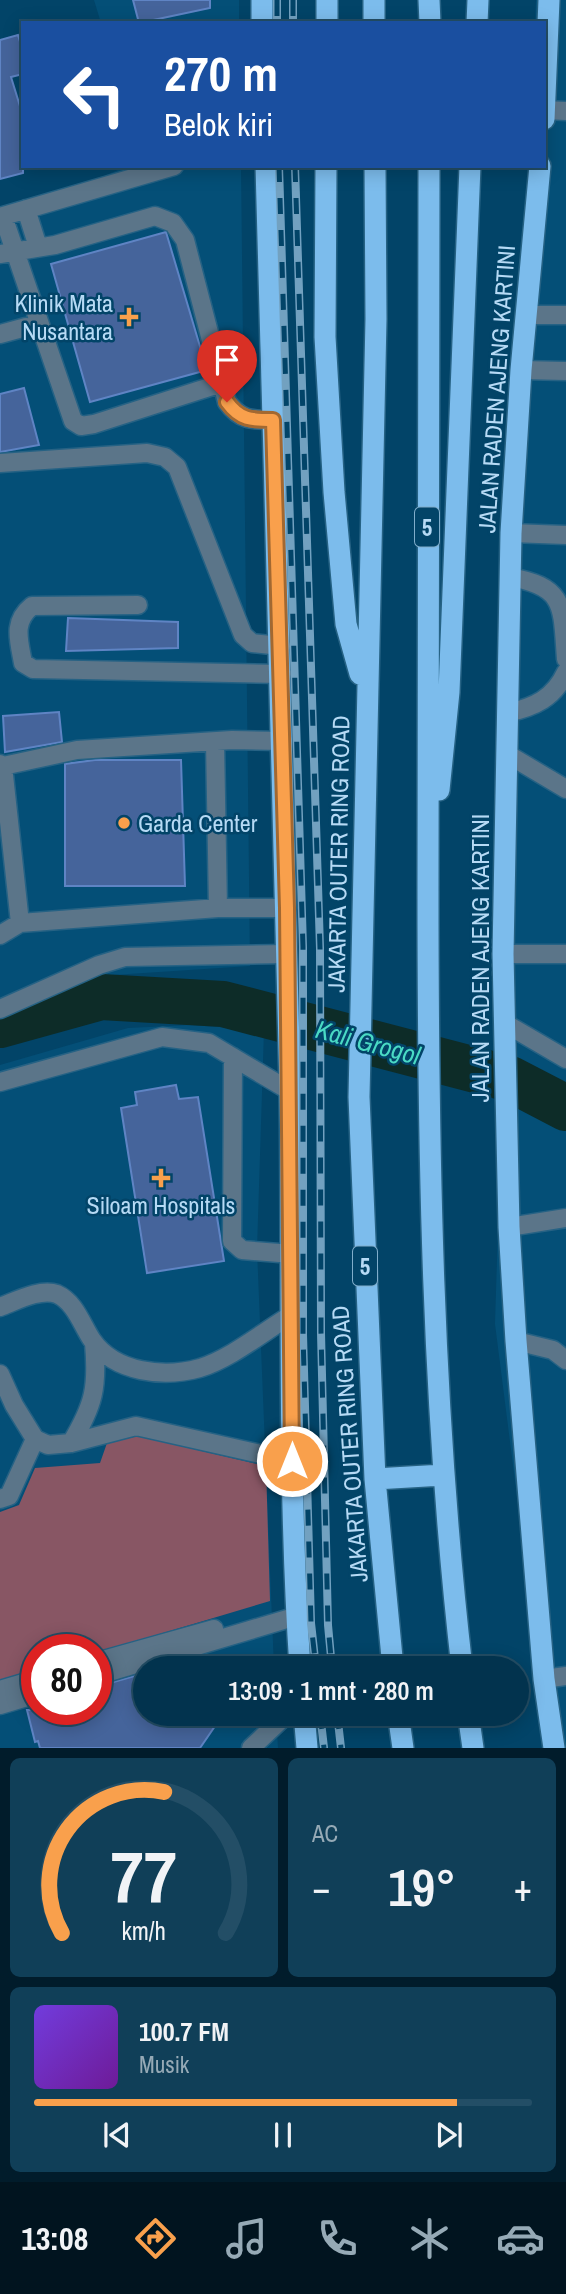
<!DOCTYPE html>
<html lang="id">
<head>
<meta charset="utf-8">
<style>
  :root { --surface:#02334e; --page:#103f58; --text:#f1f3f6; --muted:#96aab6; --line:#234e66; --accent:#f9a04c }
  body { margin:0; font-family:"Archivo Narrow",sans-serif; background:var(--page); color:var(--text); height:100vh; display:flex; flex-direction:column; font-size:26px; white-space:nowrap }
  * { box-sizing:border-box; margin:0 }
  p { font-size:23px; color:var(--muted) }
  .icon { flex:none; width:38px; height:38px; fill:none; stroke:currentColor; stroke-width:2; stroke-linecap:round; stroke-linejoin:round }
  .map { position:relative; height:1748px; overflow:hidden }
  .panel { display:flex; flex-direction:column; gap:10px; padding:10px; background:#011c2b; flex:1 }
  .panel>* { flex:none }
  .hud { position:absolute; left:21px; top:21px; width:525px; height:147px; border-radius:0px; box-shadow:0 4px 18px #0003,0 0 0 2px var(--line); background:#1a4fa0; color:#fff; overflow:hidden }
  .speed { position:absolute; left:21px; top:1634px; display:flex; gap:14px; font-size:35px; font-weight:700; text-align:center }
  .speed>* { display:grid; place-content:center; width:91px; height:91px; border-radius:50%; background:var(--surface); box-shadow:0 4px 18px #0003,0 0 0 2px var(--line); line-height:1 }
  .speed .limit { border:10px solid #d22; background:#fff; color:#111 }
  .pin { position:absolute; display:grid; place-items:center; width:60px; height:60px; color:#fff; margin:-72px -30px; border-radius:50% 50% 50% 0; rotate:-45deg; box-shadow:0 0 7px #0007 }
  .pin .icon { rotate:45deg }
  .me { position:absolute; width:77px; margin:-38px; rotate:0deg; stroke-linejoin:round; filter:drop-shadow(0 0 5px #0008) }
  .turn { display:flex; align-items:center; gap:24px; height:147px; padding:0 28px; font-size:32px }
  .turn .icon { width:91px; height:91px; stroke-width:2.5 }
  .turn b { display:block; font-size:49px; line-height:60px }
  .big { font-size:52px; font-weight:600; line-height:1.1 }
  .panel .widget { flex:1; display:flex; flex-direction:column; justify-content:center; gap:10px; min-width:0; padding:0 24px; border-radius:10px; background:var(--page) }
  .panel .dial { align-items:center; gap:0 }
  .dial svg { height:182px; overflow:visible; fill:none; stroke:var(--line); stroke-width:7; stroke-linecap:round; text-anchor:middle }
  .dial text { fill:var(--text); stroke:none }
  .song { display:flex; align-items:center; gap:21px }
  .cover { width:84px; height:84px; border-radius:10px; background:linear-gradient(135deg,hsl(260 70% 55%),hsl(280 70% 35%)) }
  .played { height:7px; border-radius:4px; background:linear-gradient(90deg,var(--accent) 85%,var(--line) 85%) }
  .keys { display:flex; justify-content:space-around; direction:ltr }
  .heat { display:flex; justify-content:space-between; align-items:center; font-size:38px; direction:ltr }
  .panel .tiles { flex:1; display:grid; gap:10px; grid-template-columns:1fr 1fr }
  .widget:last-child { grid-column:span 2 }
  .trip { position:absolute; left:133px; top:1656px; width:396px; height:70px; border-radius:35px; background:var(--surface); box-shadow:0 4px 18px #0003,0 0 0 2px var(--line); font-weight:600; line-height:70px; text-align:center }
  .tabs { display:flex; height:112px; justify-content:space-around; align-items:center; background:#01141f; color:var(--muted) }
  .tabs .icon { width:49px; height:49px }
  .tabs .current { color:var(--accent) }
  .tabs b { font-size:32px; color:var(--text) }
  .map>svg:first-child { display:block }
</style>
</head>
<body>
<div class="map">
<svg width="566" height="1748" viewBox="0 0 566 1748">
  <rect width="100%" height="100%" fill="#024468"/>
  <path fill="#044f77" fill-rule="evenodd" d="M94,0H239V23H101Z
    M536,0H566V1748H549L495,1324L531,166H544V23H535Z
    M128,166H241L250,966L98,976L0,1015V218Z
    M190,1025L264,1030L257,1249L274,1668H145V1713H276L278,1748H0V1065L128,1028ZM37,1650H96V1710H37Z"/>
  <path fill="#885664" d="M138,1436L266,1466L270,1601L96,1653V1650H37V1671L0,1682V1512L19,1505L35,1468L100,1463L107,1443Z"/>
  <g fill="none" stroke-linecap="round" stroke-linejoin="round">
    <path stroke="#0d2c28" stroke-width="46" d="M0,1025L101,997L223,1004L510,1079L566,1108"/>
  </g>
  <path fill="#45649b" stroke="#5f84c4" stroke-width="2" d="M133,0H210V8L139,23Z
    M18,35L23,52V74L11,77L23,116V173L0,179V40Z
    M166,232L207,370L90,402L51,264Z
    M24,388L39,445L0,452V394Z
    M68,618L178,622V648L66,651Z
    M59,712L62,742L5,752L3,716Z
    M95,760H181L185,886H65V764Z
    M176,1085L179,1099L198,1097L224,1261L147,1273L121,1108L137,1105L135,1092Z
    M145,1673V1713H224L200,1748H40L38,1741L35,1742L27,1710H96V1687Z"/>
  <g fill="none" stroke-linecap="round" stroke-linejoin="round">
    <defs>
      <path id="minor" d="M545,110L566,111
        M26,209L38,247
        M3,216L73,421L81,426L94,424L222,383
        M0,217L174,166
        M0,254L55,245L155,216L173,223L185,240L227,402C240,420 251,420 273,420
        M526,315H566
        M0,334L26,327
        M521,370L566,371
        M0,463L147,453L165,457L177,467L243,635L252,643L281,646
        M511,533L566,535
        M510,577C566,587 562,606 566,659
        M138,605L32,606C12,622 19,640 23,663L33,669L282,674
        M507,713C535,707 554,698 566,672
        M215,742L218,908
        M507,754L566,789
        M0,764L3,766L20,923
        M3,766L77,750L232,740L283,741
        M0,935L20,923L218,908H287
        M503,954H566
        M0,1009L99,965L125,957L287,954
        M506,1024L566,1059
        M233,1057L232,1241L242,1250L292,1254
        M0,1082L162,1037L209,1043L290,1091
        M509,1227L566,1218
        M0,1307C16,1301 40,1288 57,1294C75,1302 82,1325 92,1340C115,1373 164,1378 200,1368C232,1358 264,1331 293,1314
        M516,1341L553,1350L566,1360
        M0,1374L14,1405L35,1439L48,1445L71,1443L136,1426L292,1461
        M71,1443C94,1405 98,1387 94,1343
        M0,1499L9,1496L35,1439
        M96,1662L214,1629
        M96,1676L297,1616
        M544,1679L566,1676
        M0,1690L37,1679
        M0,1705L37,1694
        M251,1748L288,1713"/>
      <path id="highway" d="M262,0V23
        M374,0V23
        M429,0L430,23
        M327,23V0
        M477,23L478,0
        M544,119L549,0
        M266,166C274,473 284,780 290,1087C293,1280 287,1475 300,1668
        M326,166L325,337L334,492L346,624L360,674
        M375,166L376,319L359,1097L375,1479L393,1668
        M429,166C428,408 429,650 428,891C428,1151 432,1409 462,1668
        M540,166L521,370L511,533L503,954L509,1227L516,1341L544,1679L554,1748
        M439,790L449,692L470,166
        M375,1479L443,1475
        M304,1713L307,1748
        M398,1713L403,1748
        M468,1713L473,1748"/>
    </defs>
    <use href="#minor" stroke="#266284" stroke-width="21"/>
    <use href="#highway" stroke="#266284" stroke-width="24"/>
    <use href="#minor" stroke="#5b7589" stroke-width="18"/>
    <use href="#highway" stroke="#7cbcec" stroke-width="21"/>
    <defs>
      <path id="rail" d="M277,0V23
        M293,0V23
        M279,166L303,947V1334L311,1623L316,1668
        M295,166L320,948L321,1333L328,1625L332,1668
        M320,1713L324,1748
        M337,1713L341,1748"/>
    </defs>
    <use href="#rail" stroke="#72a1c0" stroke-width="8"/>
    <use href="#rail" stroke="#024468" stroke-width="5" stroke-dasharray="16" stroke-linecap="butt"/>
  </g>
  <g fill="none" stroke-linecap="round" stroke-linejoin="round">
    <defs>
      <path id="route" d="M227,402C240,420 251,420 273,420L287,908L292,1461"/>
    </defs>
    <use href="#route" stroke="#a26831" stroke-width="18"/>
    <use href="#route" stroke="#f9a04c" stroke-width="12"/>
  </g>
  <g fill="#f9a04c" stroke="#024468" stroke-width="2.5">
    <path d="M125.5 306.5h7v7h7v7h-7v7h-7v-7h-7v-7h7z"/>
    <circle cx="124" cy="823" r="7"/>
    <path d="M157.5 1167.5h7v7h7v7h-7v7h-7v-7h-7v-7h7z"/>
  </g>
  <g text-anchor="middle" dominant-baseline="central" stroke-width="5" stroke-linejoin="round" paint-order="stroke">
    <g fill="#024468" stroke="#80adcb" stroke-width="2">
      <rect x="415" y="507.5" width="24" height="39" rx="5"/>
      <rect x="353" y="1246.5" width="24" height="39" rx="5"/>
    </g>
    <g font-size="23" font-weight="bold" fill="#b6daf5">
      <text x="427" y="527">5</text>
      <text x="365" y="1266">5</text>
    </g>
    <g font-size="24" fill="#b6daf5" stroke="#024468" text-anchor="end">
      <text x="113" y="303">Klinik Mata<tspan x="113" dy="28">Nusantara</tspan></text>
      <text x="138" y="823" text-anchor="start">Garda Center</text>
      <text x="161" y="1205" text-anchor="middle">Siloam Hospitals</text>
    </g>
    <g font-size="24" fill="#b6daf5" stroke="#024468">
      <text transform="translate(496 389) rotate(-86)">JALAN RADEN AJENG KARTINI</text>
      <text transform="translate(338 854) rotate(-89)">JAKARTA OUTER RING ROAD</text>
      <text transform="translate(480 958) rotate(-90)">JALAN RADEN AJENG KARTINI</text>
      <text transform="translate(349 1444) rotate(-94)">JAKARTA OUTER RING ROAD</text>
    </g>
    <g font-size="26" font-style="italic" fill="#4adac4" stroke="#024468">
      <text transform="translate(368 1042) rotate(15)">Kali Grogol</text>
    </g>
  </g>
</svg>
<div class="speed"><div class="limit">80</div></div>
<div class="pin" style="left:227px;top:402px;background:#d93025"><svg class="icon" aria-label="arrive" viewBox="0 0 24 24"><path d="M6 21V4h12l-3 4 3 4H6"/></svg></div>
<svg class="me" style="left:292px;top:1461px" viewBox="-20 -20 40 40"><circle r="17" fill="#f9a04c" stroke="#fff" stroke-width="3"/><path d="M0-11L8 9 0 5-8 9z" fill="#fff"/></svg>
<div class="trip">13:09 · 1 mnt · 280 m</div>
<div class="hud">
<div class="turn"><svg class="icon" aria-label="left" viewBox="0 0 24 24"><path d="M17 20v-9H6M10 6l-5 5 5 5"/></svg><div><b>270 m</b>Belok kiri</div></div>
</div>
</div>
<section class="panel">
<div class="tiles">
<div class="widget dial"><svg viewBox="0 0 100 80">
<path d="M14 69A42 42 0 1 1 86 69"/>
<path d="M14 69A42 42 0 0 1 59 7" stroke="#f9a04c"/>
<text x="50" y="56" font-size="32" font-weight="700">77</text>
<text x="50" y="72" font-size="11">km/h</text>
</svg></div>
<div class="widget"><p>AC</p>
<div class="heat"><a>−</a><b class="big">19°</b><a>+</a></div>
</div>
<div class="widget">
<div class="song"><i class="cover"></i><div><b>100.7 FM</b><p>Musik</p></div></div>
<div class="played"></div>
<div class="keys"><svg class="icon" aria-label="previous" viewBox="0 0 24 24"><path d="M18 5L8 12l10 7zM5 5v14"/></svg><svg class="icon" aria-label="pause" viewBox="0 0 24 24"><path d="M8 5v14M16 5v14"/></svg><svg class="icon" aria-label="next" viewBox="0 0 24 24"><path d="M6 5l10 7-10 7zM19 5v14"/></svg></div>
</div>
</div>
</section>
<nav class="tabs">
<b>13:08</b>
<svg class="icon current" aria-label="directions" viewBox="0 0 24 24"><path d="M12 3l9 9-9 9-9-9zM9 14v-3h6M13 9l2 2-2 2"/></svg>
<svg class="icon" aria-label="music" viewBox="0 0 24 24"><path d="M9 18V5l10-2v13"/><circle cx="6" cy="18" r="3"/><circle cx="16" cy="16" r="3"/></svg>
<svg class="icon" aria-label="phone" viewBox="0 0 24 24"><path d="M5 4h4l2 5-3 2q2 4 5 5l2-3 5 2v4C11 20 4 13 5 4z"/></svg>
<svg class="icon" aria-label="climate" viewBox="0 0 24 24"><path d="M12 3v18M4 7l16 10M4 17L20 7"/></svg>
<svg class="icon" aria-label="car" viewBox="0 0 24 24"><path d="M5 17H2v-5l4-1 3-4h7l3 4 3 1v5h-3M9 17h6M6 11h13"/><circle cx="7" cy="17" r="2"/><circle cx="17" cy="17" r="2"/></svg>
</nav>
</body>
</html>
